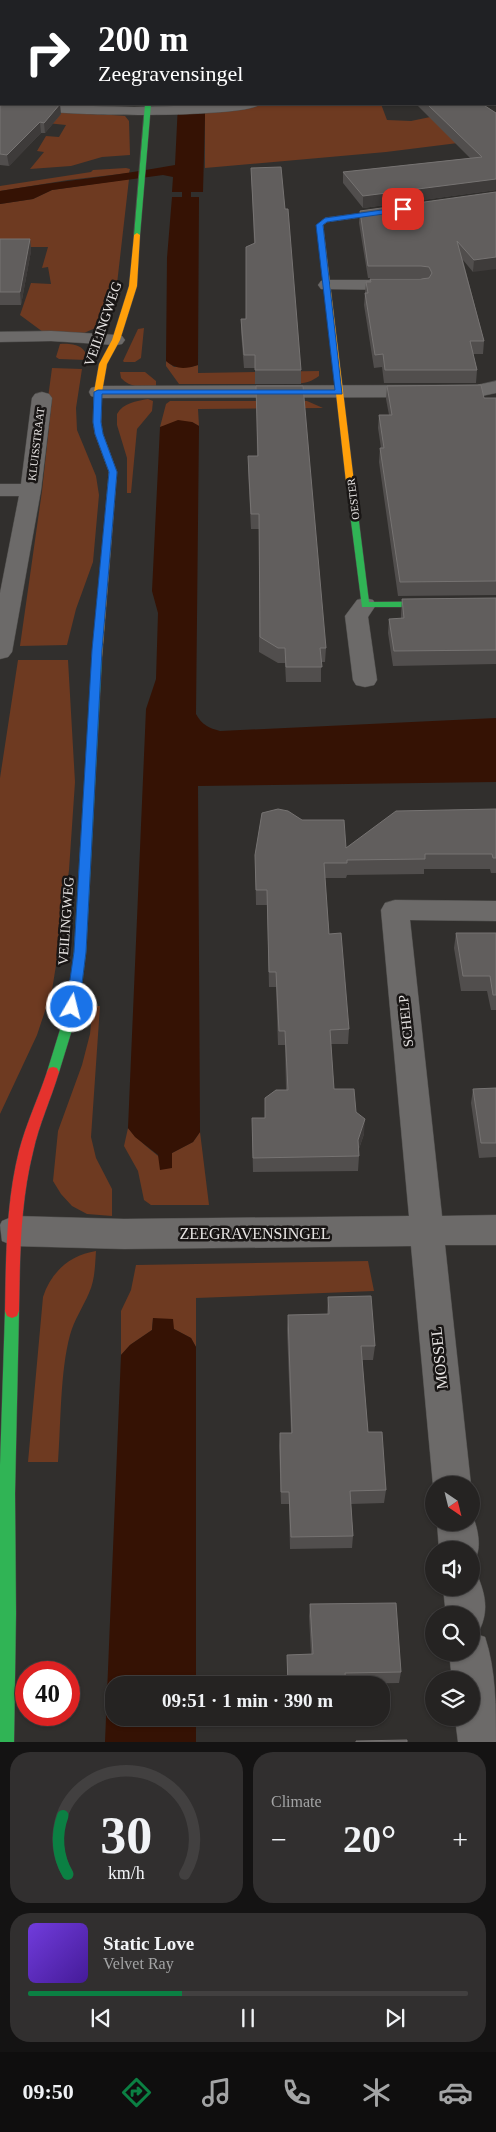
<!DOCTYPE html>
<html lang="en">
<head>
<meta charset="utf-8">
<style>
  :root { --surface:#252322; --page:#312f2f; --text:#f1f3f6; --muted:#a3a4a5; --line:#424040; --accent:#0b8043 }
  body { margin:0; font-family:Georgia,serif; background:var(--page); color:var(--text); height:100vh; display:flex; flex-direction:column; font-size:19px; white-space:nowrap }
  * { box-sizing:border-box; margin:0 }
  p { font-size:16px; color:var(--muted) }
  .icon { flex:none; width:28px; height:28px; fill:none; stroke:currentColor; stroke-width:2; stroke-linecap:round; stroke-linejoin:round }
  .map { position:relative; height:1742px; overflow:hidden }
  .drawer { display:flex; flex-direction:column; gap:10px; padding:10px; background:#141313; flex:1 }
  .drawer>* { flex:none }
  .banner { position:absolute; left:0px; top:0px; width:496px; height:105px; box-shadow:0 1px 4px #0004,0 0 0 1px var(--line); background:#202124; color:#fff; overflow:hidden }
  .needle { width:32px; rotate:145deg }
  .fabs { position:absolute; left:425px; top:1476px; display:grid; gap:10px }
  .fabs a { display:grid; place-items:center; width:55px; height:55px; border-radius:50%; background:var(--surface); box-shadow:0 1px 4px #0004,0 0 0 1px var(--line); font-size:25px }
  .speed { position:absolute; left:15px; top:1661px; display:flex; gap:10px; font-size:25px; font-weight:700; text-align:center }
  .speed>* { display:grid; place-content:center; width:65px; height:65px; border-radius:50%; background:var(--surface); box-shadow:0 1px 4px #0004,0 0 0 1px var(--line); line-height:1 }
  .speed .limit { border:8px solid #d22; background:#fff; color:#111 }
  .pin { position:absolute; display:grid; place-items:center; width:42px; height:42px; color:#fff; margin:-21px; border-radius:10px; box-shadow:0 2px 8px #0006 }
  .me { position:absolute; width:55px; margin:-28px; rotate:8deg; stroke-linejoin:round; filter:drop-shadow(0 0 4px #0008) }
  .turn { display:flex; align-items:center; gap:18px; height:105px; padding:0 15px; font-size:22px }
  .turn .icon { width:65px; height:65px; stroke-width:2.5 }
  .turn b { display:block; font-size:35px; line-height:42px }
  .big { font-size:38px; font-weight:700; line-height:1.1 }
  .drawer .tile { flex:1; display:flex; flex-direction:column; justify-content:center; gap:8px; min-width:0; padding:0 18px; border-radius:20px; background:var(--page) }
  .drawer .dial { align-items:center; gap:0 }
  .dial svg { height:130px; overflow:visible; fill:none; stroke:var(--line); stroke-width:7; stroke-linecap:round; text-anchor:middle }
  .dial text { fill:var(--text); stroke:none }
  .song { display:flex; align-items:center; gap:15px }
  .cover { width:60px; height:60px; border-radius:8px; background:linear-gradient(135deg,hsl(260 70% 55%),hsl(260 70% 35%)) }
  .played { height:5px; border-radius:2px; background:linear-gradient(90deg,var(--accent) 35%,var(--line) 35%) }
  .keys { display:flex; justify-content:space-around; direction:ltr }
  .heat { display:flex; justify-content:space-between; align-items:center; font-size:28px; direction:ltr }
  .drawer .tiles { flex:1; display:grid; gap:10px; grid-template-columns:1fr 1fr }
  .tile:last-child { grid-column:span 2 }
  .trip { position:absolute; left:105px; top:1676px; width:285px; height:50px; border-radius:20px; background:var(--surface); box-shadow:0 1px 4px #0004,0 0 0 1px var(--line); font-weight:700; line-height:50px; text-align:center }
  .dock { display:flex; height:80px; justify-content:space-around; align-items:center; background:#0f0e0e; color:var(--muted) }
  .dock .icon { width:35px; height:35px }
  .dock .current { color:var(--accent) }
  .dock b { font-size:22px; color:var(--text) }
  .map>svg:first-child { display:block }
</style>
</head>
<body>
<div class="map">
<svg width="496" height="1742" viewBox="0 0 496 1742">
  <rect width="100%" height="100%" fill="#312f2d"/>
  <path fill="#6e3a21" d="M0,0H177L1,1V99Z
    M249,0H496V16L495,1H248Z
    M273,104H381L387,120L411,121L440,115L490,139L386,152L205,168V112Z
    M51,110L125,116L129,121L130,155L102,157L71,166L30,169L44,152L37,151L46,136L59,137L66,125L37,122Z
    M126,168L130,169L129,173L68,180L0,191V186L91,172L93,170Z
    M129,179L117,284L100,326L84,333L43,332L20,315L31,283L51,284L48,267L42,268L48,247H0V204L33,199L52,190Z
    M144,328L141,358L135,362H124L123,361L138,329Z
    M60,344C72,343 87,345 87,360L59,359L56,357Z
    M166,361L174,367H191L198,365V373L319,371V376C307,385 293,386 279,379V384H179L166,366Z
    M52,368L82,369L76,408L77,430L96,476L99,495L93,562L76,609L67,645L20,646L42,491L52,399L48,398Z
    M120,372H145L156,381V388C143,387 130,388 121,378Z
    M148,399L153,401L152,411L137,429L131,493H127V458L117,425V414C123,403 136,401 148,399Z
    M170,401H307L323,408L198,409L199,426L192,422L160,427L166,404Z
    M18,660H68L75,782L69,870L58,953L52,990L37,1035L0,1114V778Z
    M93,1006H100L91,1137L96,1158L112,1189V1216L87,1214L72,1206L61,1194L53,1181L58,1131L82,1065L90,1034Z
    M128,1128C139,1142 158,1155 172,1168V1153L193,1142L200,1132L209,1205H151L144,1200L138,1171L124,1146Z
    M96,1251C95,1265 95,1280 89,1293C83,1307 74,1320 70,1335C60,1372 61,1423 58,1462H28L43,1297C51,1272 70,1255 96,1251Z
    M368,1261L374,1291L196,1298V1347L191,1338L153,1318L152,1330L130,1345L121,1355V1311L131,1290L136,1265Z"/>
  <path fill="#351204" d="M178,104H192V106L205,112V116L203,192H191V197H199L198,365C185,369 177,370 166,361L167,258L172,197H182V192H172L173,177L163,175L52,190L33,199L0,204V191C58,181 117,176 175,165Z
    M178,420L192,422L199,426L196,714C202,725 209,728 220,731L496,718V782L198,786L200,1132L193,1142L172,1153V1168L160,1170L158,1155L135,1137L128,1128L146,709L156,679L158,613L152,591L160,427Z
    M153,1318L173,1319L174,1329L191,1338L196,1347V1685H114V1718H196V1742H105L121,1355L130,1345L152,1330Z"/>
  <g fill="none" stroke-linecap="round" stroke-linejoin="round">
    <defs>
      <path id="street" d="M495,63H496V71H495Z
        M9,104L134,107L260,104C249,119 20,118 9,104Z
        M327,280H403L409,281L412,285L409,289L403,290L321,289L318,285L321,281Z
        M51,331L116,335L122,336L125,340L122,344L116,345L51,341L0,342V332Z
        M496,381V393L477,397L98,398L91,396L89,392L91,388L98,386L477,385Z
        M42,392L49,394L52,398L41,490L12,652L8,657L0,659V593L19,496H0V484H21L32,398L35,394Z
        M365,598L373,600L376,605L368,617L377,680L374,685L365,687L356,685L353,680L345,616L357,600Z
        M395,900L496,901V921L410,920L442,1216L496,1215V1245H445L471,1485H434V1487L433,1485L411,1246L124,1249L14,1246L2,1241L0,1225L2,1221L14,1216L124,1219L409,1216L381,910L385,903Z
        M471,1512C478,1527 484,1552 471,1565V1550H439L437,1522H471Z
        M471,1571L477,1574C485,1594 489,1609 480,1629L473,1633L485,1637C496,1670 496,1708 496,1742H458L455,1718H471V1680H452L449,1652H471V1615H446L443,1588H471Z"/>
      <path id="fast" d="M145,104H151L140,235L137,237L134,235Z
        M350,479L354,482L369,602L496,601V607H362L346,482Z
        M97,654L102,657L86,952L79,1007L59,1072L57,1076L53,1077L49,1076L47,1072L67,1007L74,952L92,657Z
        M12,1304L17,1306L19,1311L15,1493L16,1613L14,1742H0V1465L5,1311L7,1306Z"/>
      <path id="slow" d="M396,209L399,211L398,212L327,222L323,225L354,482L350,485L346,482L317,225L325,218Z
        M137,233L140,235L137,286L120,340L107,364L102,392L101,422L103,434L117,472L102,657L97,660L92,657L109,472L95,434L93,422L94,392L99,364L112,340L129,286L134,235Z"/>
      <path id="jam" d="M53,1067L57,1068L59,1072C51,1099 39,1124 33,1152C20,1204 20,1258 19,1311L17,1316L12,1318L7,1316L5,1311C6,1258 6,1203 19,1151C26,1124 38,1099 47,1072L49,1068Z"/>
    </defs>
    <use href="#street" stroke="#4e4d4b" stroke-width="1"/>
    <use href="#fast" stroke="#4e4d4b" stroke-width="1"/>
    <use href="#slow" stroke="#4e4d4b" stroke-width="1"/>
    <use href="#jam" stroke="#4e4d4b" stroke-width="1"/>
    <use href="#street" fill="#6c6a69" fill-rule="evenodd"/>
    <use href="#fast" fill="#30b455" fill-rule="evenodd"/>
    <use href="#slow" fill="#ff9f0a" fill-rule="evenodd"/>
    <use href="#jam" fill="#e5322d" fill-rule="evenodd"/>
  </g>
  <path fill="#514e4d" d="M0,99L61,114L45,133H41L9,166L0,165Z
    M416,104H482L496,113V190L363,208L343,183V172L470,158Z
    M251,168L301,370V384H255V368H244L241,332V319H246L254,243Z
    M496,192L473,272L463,260L484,341L483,354H473L477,370L476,383H384L382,367L374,368L364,305L366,282H370V279H423L420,278H368L359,223L360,211Z
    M0,239H30L31,251L21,305H0Z
    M256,386L326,648L325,662H321V682H286L285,663H278L259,652V529H251L248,470V456H257Z
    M387,386L484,398H496V595L398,596L379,462L380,448H381L378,428L379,415H389L386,399Z
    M496,598V667V664L393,666L388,633L389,619H401V614L402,599Z
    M496,809V873H491L490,869H424V874L347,875L346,878H325L329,934L349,1029L348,1044H331L334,1089L356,1112L364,1134L359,1149V1156L358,1171L253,1172L252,1133L265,1118V1098L286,1090L285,1045H278L276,987H269L267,905H256L255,855L346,848Z
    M456,933H496V1010H491L487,991H461L454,948Z
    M496,1088V1157L479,1158L471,1103L473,1089Z
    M328,1297L375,1346L373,1360H362L368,1432L386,1490L384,1503L351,1504L353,1536L352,1548L290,1549L289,1504H281L279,1446L280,1433H291L287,1329L288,1315H327Z
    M310,1604L401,1672L399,1683L345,1684L346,1685H287V1655L311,1654L309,1616Z"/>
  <path fill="#3e3b3a" d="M60,104L61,114L45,133L44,123Z
    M40,122L41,133L9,166L7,155Z
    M496,179V190L363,208V196Z
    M30,239L31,251L21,305L20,292Z
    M496,257V269L473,272L474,260Z
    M365,1119L364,1134L357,1154L358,1140Z"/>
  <path fill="#615e5d" stroke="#767372" d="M0,99H1V104H60L44,123L40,122L7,155L0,154Z
    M427,104H482L496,113V179L363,196L343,172L482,157Z
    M281,167L285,209H288L301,370H255V355H244L241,319H246V247L255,243L251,168Z
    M496,192V257L474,260L457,241L484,341H470L477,370H385L383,354L375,355L365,293H368L366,282H371L370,279H421L429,278L432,273L429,267L421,266H368L360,211Z
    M0,239H30L20,292H0Z
    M481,385L484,398H496V581L400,582L380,448H384L379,415H392L387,386Z
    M256,386H303L326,648H320L322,667H286L285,648H278L260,637L259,514H251L248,456H258Z
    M496,598V650L394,651L389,619L404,618L402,599Z
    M278,809L288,811L302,820H344L346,848L396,811L496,809V858H493L492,854H425V859L347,860V863H324L329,934L341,933L349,1029L330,1030L334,1089H354L356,1112L365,1119L358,1140L359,1156L253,1158L252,1118H265V1098L276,1090H288L285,1031H279L276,972H269L267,890H256L255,855L262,813Z
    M456,933H496V995H493L490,976H463Z
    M496,1088V1143H481L473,1089Z
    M371,1296L375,1346H361L368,1432H382L386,1490L350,1491L353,1536L291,1537L289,1492H281L280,1433H292L288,1315L329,1314L328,1297Z
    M396,1603L401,1672L345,1673L346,1685H288L287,1655L313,1654L310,1604Z
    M407,1740V1742H356V1741Z"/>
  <path fill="#1a73e8" stroke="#114b97" d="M403,207L405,208V211L327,222L323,225L342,394H102L101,422L103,434L117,472L102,650L86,952L79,1007L77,1010H68L66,1007L74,952L92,650L109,472L95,434L93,422L94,392L98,390H335L316,225L325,218Z"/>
  <g text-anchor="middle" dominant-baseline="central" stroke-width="5" stroke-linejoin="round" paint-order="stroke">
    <g font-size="11" fill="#e7e4e3" stroke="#191615">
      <text transform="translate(36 444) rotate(-83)">KLUISSTRAAT</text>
      <text transform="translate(353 499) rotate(-97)">OESTER</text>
    </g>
    <g font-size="14" fill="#e7e4e3" stroke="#191615">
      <text transform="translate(103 324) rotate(-71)">VEILINGWEG</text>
      <text transform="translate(66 921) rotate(-86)">VEILINGWEG</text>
      <text transform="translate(406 1021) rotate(-96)">SCHELP</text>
    </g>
    <g font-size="16" fill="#e7e4e3" stroke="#191615">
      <text x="255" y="1233">ZEEGRAVENSINGEL</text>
      <text transform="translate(439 1358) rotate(-96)">MOSSEL</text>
    </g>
  </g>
</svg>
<div class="fabs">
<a><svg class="needle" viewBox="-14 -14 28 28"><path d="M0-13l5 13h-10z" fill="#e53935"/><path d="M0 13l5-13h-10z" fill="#a3a4a5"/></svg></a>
<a><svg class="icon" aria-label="sound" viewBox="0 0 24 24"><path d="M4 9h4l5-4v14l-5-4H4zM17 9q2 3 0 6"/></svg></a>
<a><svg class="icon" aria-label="search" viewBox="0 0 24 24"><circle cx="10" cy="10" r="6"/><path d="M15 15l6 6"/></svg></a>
<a><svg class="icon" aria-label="layers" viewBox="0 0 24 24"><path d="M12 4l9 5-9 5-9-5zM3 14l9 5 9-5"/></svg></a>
</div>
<div class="speed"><div class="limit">40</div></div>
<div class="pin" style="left:403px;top:209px;background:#d93025"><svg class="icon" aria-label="arrive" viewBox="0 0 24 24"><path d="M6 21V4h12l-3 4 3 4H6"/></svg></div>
<svg class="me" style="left:72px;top:1007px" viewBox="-20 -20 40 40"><circle r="17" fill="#1a73e8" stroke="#fff" stroke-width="3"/><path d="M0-11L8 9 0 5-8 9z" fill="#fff"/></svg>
<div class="trip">09:51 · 1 min · 390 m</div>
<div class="banner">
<div class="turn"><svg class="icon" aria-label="right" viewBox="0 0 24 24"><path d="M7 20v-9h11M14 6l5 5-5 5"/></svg><div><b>200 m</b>Zeegravensingel</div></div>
</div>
</div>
<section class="drawer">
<div class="tiles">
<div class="tile dial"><svg viewBox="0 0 100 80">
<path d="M14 69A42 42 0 1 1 86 69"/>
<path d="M14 69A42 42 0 0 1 11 33" stroke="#0b8043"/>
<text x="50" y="56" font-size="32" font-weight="700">30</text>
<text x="50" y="72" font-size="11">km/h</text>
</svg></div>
<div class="tile"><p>Climate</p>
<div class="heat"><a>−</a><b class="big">20°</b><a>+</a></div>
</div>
<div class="tile">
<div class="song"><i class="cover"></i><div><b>Static Love</b><p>Velvet Ray</p></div></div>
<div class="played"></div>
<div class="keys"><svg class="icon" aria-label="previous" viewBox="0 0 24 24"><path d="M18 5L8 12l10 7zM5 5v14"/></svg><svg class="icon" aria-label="pause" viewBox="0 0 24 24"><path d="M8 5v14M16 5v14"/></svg><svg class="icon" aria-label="next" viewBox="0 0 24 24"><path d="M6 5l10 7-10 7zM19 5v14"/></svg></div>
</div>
</div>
</section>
<nav class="dock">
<b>09:50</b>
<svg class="icon current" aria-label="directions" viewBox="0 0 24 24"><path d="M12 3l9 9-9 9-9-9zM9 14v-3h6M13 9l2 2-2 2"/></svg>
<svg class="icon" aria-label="music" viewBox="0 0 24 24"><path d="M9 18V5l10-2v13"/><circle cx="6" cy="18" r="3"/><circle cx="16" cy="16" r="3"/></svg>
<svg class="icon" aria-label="phone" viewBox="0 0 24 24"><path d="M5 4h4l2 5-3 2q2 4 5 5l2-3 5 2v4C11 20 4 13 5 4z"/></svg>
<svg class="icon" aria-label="climate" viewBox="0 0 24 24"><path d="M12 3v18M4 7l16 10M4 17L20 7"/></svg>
<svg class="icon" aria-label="car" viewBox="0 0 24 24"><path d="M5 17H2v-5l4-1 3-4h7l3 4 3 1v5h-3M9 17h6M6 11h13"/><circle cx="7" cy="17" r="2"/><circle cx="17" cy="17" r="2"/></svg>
</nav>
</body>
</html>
